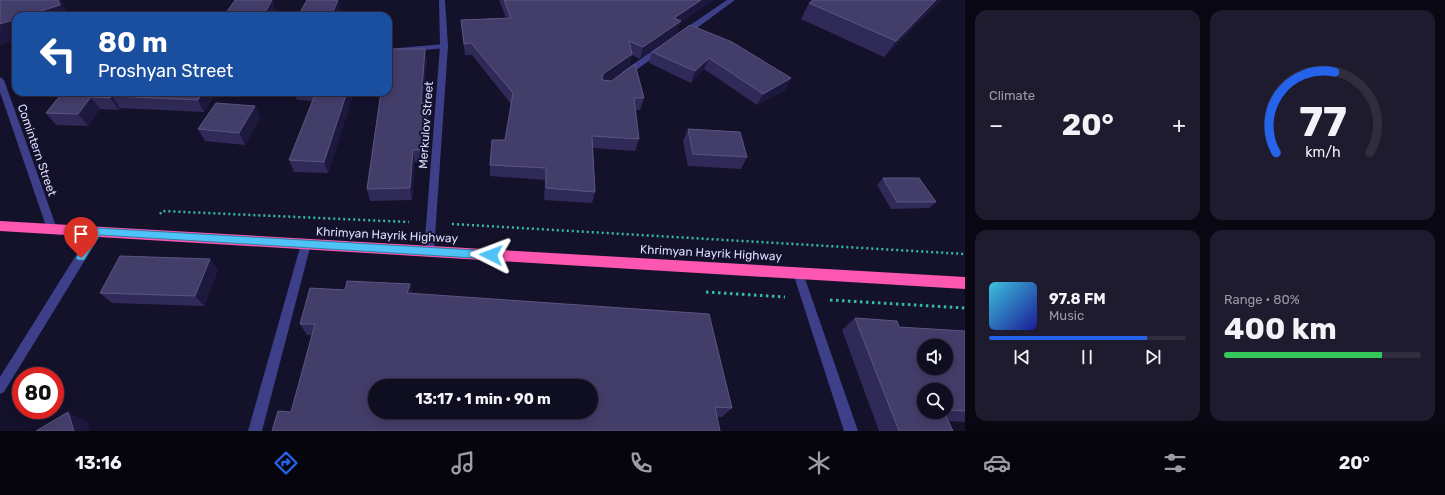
<!DOCTYPE html>
<html lang="en">
<head>
<meta charset="utf-8">
<style>
  :root { --surface:#0f0d20; --page:#1d1b2d; --text:#f1f3f6; --muted:#9b9ca5; --line:#2f2d3e; --accent:#2563eb }
  body { margin:0; font-family:Rubik,sans-serif; background:var(--page); color:var(--text); height:100vh; display:flex; flex-direction:column; font-size:15px; white-space:nowrap }
  * { box-sizing:border-box; margin:0 }
  p { font-size:13px; color:var(--muted) }
  .icon { flex:none; width:22px; height:22px; fill:none; stroke:currentColor; stroke-width:2; stroke-linecap:round; stroke-linejoin:round }
  .map { position:relative; flex:1; overflow:hidden }
  .sheet { display:flex; flex-direction:column; gap:10px; padding:10px; background:#080712; width:480px }
  .sheet>* { flex:none }
  .banner { position:absolute; left:12px; top:12px; width:380px; height:84px; border-radius:12px; box-shadow:0 2px 10px #0003,0 0 0 1px var(--line); background:#1a4fa0; color:#fff; overflow:hidden }
  .tools { position:absolute; left:917px; top:339px; display:grid; gap:8px }
  .tools a { display:grid; place-items:center; width:36px; height:36px; border-radius:50%; background:var(--surface); box-shadow:0 2px 10px #0003,0 0 0 1px var(--line); font-size:20px }
  .speed { position:absolute; left:12px; top:367px; display:flex; gap:8px; font-size:20px; font-weight:700; text-align:center }
  .speed>* { display:grid; place-content:center; width:52px; height:52px; border-radius:50%; background:var(--surface); box-shadow:0 2px 10px #0003,0 0 0 1px var(--line); line-height:1 }
  .speed .limit { border:6px solid #d22; background:#fff; color:#111 }
  .pin { position:absolute; display:grid; place-items:center; width:34px; height:34px; color:#fff; margin:-41px -17px; border-radius:50% 50% 50% 0; rotate:-45deg; box-shadow:0 0 4px #0007 }
  .pin .icon { rotate:45deg }
  .me { position:absolute; width:44px; margin:-22px; rotate:273deg; stroke-linejoin:round; filter:drop-shadow(0 0 3px #0008) }
  .turn { display:flex; align-items:center; gap:14px; height:84px; padding:0 20px; font-size:18px }
  .turn .icon { width:52px; height:52px; stroke-width:2.5 }
  .turn b { display:block; font-size:28px; line-height:34px }
  .big { font-size:30px; font-weight:700; line-height:1.1 }
  .sheet .tile { flex:1; display:flex; flex-direction:column; justify-content:center; gap:6px; min-width:0; padding:0 14px; border-radius:12px; background:var(--page) }
  .sheet .dial { align-items:center; gap:0 }
  .dial svg { height:104px; overflow:visible; fill:none; stroke:var(--line); stroke-width:7; stroke-linecap:round; text-anchor:middle }
  .dial text { fill:var(--text); stroke:none }
  .song { display:flex; align-items:center; gap:12px }
  .cover { width:48px; height:48px; border-radius:6px; background:linear-gradient(135deg,hsl(190 70% 55%),hsl(240 70% 35%)) }
  .played { height:4px; border-radius:2px; background:linear-gradient(90deg,var(--accent) 80%,var(--line) 80%) }
  .keys { display:flex; justify-content:space-around; direction:ltr }
  .heat { display:flex; justify-content:space-between; align-items:center; font-size:22px; direction:ltr }
  .charge { height:6px; border-radius:3px; background:linear-gradient(90deg,#34c759 80%,var(--line) 0) }
  .sheet .tiles { flex:1; display:grid; gap:10px; grid-template-columns:repeat(2,1fr) }
  .trip { position:absolute; left:368px; top:379px; width:230px; height:40px; border-radius:20px; background:var(--surface); box-shadow:0 2px 10px #0003,0 0 0 1px var(--line); font-weight:700; line-height:40px; text-align:center }
  .dock { display:flex; height:64px; justify-content:space-around; align-items:center; background:#06050d; color:var(--muted) }
  .dock .icon { width:28px; height:28px }
  .dock .active { color:var(--accent) }
  .dock b { font-size:18px; color:var(--text) }
  main { display:flex; flex:1; min-height:0 }
  .map>svg:first-child { display:block }
</style>
</head>
<body>
<main>
<div class="map">
<svg width="965" height="431" viewBox="0 0 965 431">
  <rect width="100%" height="100%" fill="#14112b"/>
  <g fill="none" stroke-linecap="round" stroke-linejoin="round">
    <path stroke="#31bcaa" stroke-width="2.5" stroke-dasharray="2 3" stroke-linecap="butt" d="M160,214L162,211L409,222
      M452,224L965,254"/>
    <path stroke="#31bcaa" stroke-width="3" stroke-dasharray="2.5 3.5" stroke-linecap="butt" d="M706,292L785,297
      M830,300L965,308"/>
    <path fill="#3d3f89" fill-rule="evenodd" d="M444,44H447V48L388,53V49Z
      M306,240L310,241L311,244L262,431H248L301,244L302,241Z
      M798,268L802,270L803,273L858,431H844L793,273L794,270Z"/>
    <path fill="#3d3f89" fill-rule="evenodd" d="M439,0H445L448,46L434,251L433,254L429,255L425,254L424,251L440,46Z
      M727,0H735L686,36H680V32Z
      M658,47H664L665,49L628,76H622V72Z
      M0,77L4,80L57,229L56,232H48L47,229L0,92Z
      M97,227L101,228L102,231L101,234L4,392L0,394V377L93,228Z"/>
    <path fill="#fe57b2" fill-rule="evenodd" d="M0,221L965,277V289L0,231Z"/>
  </g>
  <path fill="#302a58" fill-rule="evenodd" d="M499,0H713L680,23L677,33L640,59L632,55L629,66L608,81L644,98L640,110H635L639,139L635,151L593,148L595,192L592,203L544,200L545,180L490,176V165L505,140L511,104L472,55H465L462,32L461,20L506,18Z
    M941,0L884,57L801,19L809,3Z
    M690,25L791,78L785,90L757,105L704,69L691,83L649,63L652,52Z
    M425,49L427,61L423,103H428L429,115L428,138H424L422,162H415L412,200L370,201L367,189Z
    M63,92H216L204,112L120,108L119,110L100,109L88,126L56,125L46,113Z
    M295,92H354L328,173L294,172L289,160L313,101L297,100Z
    M255,106L260,118L245,145L205,141L198,129Z
    M688,129L747,157L741,169L688,166L683,141Z
    M883,178L936,202L929,208L891,209L877,185Z
    M218,270L204,306L112,303L100,293Z
    M410,284L412,293L732,408L722,417L291,412L312,335H307L300,324L345,290Z
    M855,318L899,327L965,331V422L948,421L953,431H879L842,330ZM946,390V412H924Z"/>
  <path fill="#1d183e" d="M58,0H61L69,16H25Z
    M272,0H273L276,11L274,16H263Z
    M338,0L341,12L339,16H331Z
    M701,0H713L680,23L677,33L640,59L643,47L674,18Z
    M936,0H941L884,57L896,41Z
    M16,19V40L0,46V24Z
    M425,49L427,61L422,115L421,103Z
    M632,54L629,66L600,86L603,74Z
    M709,58L704,69L691,83L695,71Z
    M791,78L785,90L757,105L763,94Z
    M202,92H216L204,112L198,100Z
    M347,92H354L328,173L324,162Z
    M112,96L120,108L119,110L110,98Z
    M91,97L100,109L88,126L78,114Z
    M428,103L429,115L428,138L426,126Z
    M255,106L260,118L245,145L239,133Z
    M422,126L424,138L422,162L421,150Z
    M413,150L415,162L412,200L410,188Z
    M210,259L218,270L204,306L195,296Z
    M410,284L413,296L407,293Z
    M68,412L87,422L90,431H74Z"/>
  <path fill="#433d6a" stroke="#5b5681" fill-rule="evenodd" d="M0,0H58L60,5L25,16H16V19L0,24Z
    M235,0H272L263,16H224Z
    M307,0H338L331,16H298Z
    M504,0H701L674,18L681,21L643,47L629,41L632,54L603,74L602,80L611,81L635,64L644,98H634L639,139L592,136L595,192L546,188V168L490,165L492,140H505L513,93L471,43L464,44L461,20L511,18Z
    M813,0H936L896,41L809,3Z
    M690,25L732,42L791,78L763,94L709,58L695,71L652,52Z
    M388,49H425L421,103H428L426,126H422L421,150H413L410,188L367,189L381,92H388Z
    M63,92H202L198,100L112,96L110,98L91,97L78,114L46,113Z
    M316,92H347L324,162L289,160Z
    M216,103L255,106L239,133L198,129Z
    M688,129L740,132L747,157L693,154Z
    M883,178H919L936,202H897Z
    M120,256L210,259L195,296L100,293Z
    M347,281L410,284L407,293L709,314L732,408L715,407L720,431H272L278,411L291,412L315,324H300L310,288L345,290ZM375,386H591V412H375Z
    M855,318L897,321L899,327L965,331V411L946,410V390H924V412H944L953,431H899ZM924,346H946V368H924Z
    M68,412L74,431H36Z"/>
  <path fill="#4fc3f7" stroke="#337fa1" d="M97,228L491,251L496,255L491,259L100,235L84,260H78L76,258L78,255L94,229Z"/>
  <g text-anchor="middle" dominant-baseline="central" stroke-width="4" stroke-linejoin="round" paint-order="stroke">
    <g font-size="12" fill="#dddbff" stroke="#14112b">
      <text transform="translate(426 125) rotate(-86)">Merkulov Street</text>
      <text transform="translate(37 150) rotate(71)">Comintern Street</text>
      <text transform="translate(387 235) rotate(3)">Khrimyan Hayrik Highway</text>
      <text transform="translate(711 253) rotate(3)">Khrimyan Hayrik Highway</text>
    </g>
  </g>
</svg>
<div class="tools">
<a><svg class="icon" aria-label="sound" viewBox="0 0 24 24"><path d="M4 9h4l5-4v14l-5-4H4zM17 9q2 3 0 6"/></svg></a>
<a><svg class="icon" aria-label="search" viewBox="0 0 24 24"><circle cx="10" cy="10" r="6"/><path d="M15 15l6 6"/></svg></a>
</div>
<div class="speed"><div class="limit">80</div></div>
<div class="pin" style="left:81px;top:258px;background:#d93025"><svg class="icon" aria-label="arrive" viewBox="0 0 24 24"><path d="M6 21V4h12l-3 4 3 4H6"/></svg></div>
<svg class="me" style="left:491px;top:255px" viewBox="-20 -20 40 40"><path d="M0-17L14 15 0 8-14 15z" fill="#4fc3f7" stroke="#fff" stroke-width="4"/></svg>
<div class="trip">13:17 · 1 min · 90 m</div>
<div class="banner">
<div class="turn"><svg class="icon" aria-label="left" viewBox="0 0 24 24"><path d="M17 20v-9H6M10 6l-5 5 5 5"/></svg><div><b>80 m</b>Proshyan Street</div></div>
</div>
</div>
<section class="sheet">
<div class="tiles">
<div class="tile"><p>Climate</p>
<div class="heat"><a>−</a><b class="big">20°</b><a>+</a></div>
</div>
<div class="tile dial"><svg viewBox="0 0 100 80">
<path d="M14 69A42 42 0 1 1 86 69"/>
<path d="M14 69A42 42 0 0 1 59 7" stroke="#2563eb"/>
<text x="50" y="56" font-size="32" font-weight="700">77</text>
<text x="50" y="72" font-size="11">km/h</text>
</svg></div>
<div class="tile">
<div class="song"><i class="cover"></i><div><b>97.8 FM</b><p>Music</p></div></div>
<div class="played"></div>
<div class="keys"><svg class="icon" aria-label="previous" viewBox="0 0 24 24"><path d="M18 5L8 12l10 7zM5 5v14"/></svg><svg class="icon" aria-label="pause" viewBox="0 0 24 24"><path d="M8 5v14M16 5v14"/></svg><svg class="icon" aria-label="next" viewBox="0 0 24 24"><path d="M6 5l10 7-10 7zM19 5v14"/></svg></div>
</div>
<div class="tile"><p>Range · 80%</p><b class="big">400 km</b><div class="charge"></div></div>
</div>
</section>
</main>
<nav class="dock">
<b>13:16</b>
<svg class="icon active" aria-label="directions" viewBox="0 0 24 24"><path d="M12 3l9 9-9 9-9-9zM9 14v-3h6M13 9l2 2-2 2"/></svg>
<svg class="icon" aria-label="music" viewBox="0 0 24 24"><path d="M9 18V5l10-2v13"/><circle cx="6" cy="18" r="3"/><circle cx="16" cy="16" r="3"/></svg>
<svg class="icon" aria-label="phone" viewBox="0 0 24 24"><path d="M5 4h4l2 5-3 2q2 4 5 5l2-3 5 2v4C11 20 4 13 5 4z"/></svg>
<svg class="icon" aria-label="climate" viewBox="0 0 24 24"><path d="M12 3v18M4 7l16 10M4 17L20 7"/></svg>
<svg class="icon" aria-label="car" viewBox="0 0 24 24"><path d="M5 17H2v-5l4-1 3-4h7l3 4 3 1v5h-3M9 17h6M6 11h13"/><circle cx="7" cy="17" r="2"/><circle cx="17" cy="17" r="2"/></svg>
<svg class="icon" aria-label="filters" viewBox="0 0 24 24"><path d="M4 7h16M4 17h16"/><circle cx="9" cy="7" r="2"/><circle cx="15" cy="17" r="2"/></svg>
<b>20°</b>
</nav>
</body>
</html>
